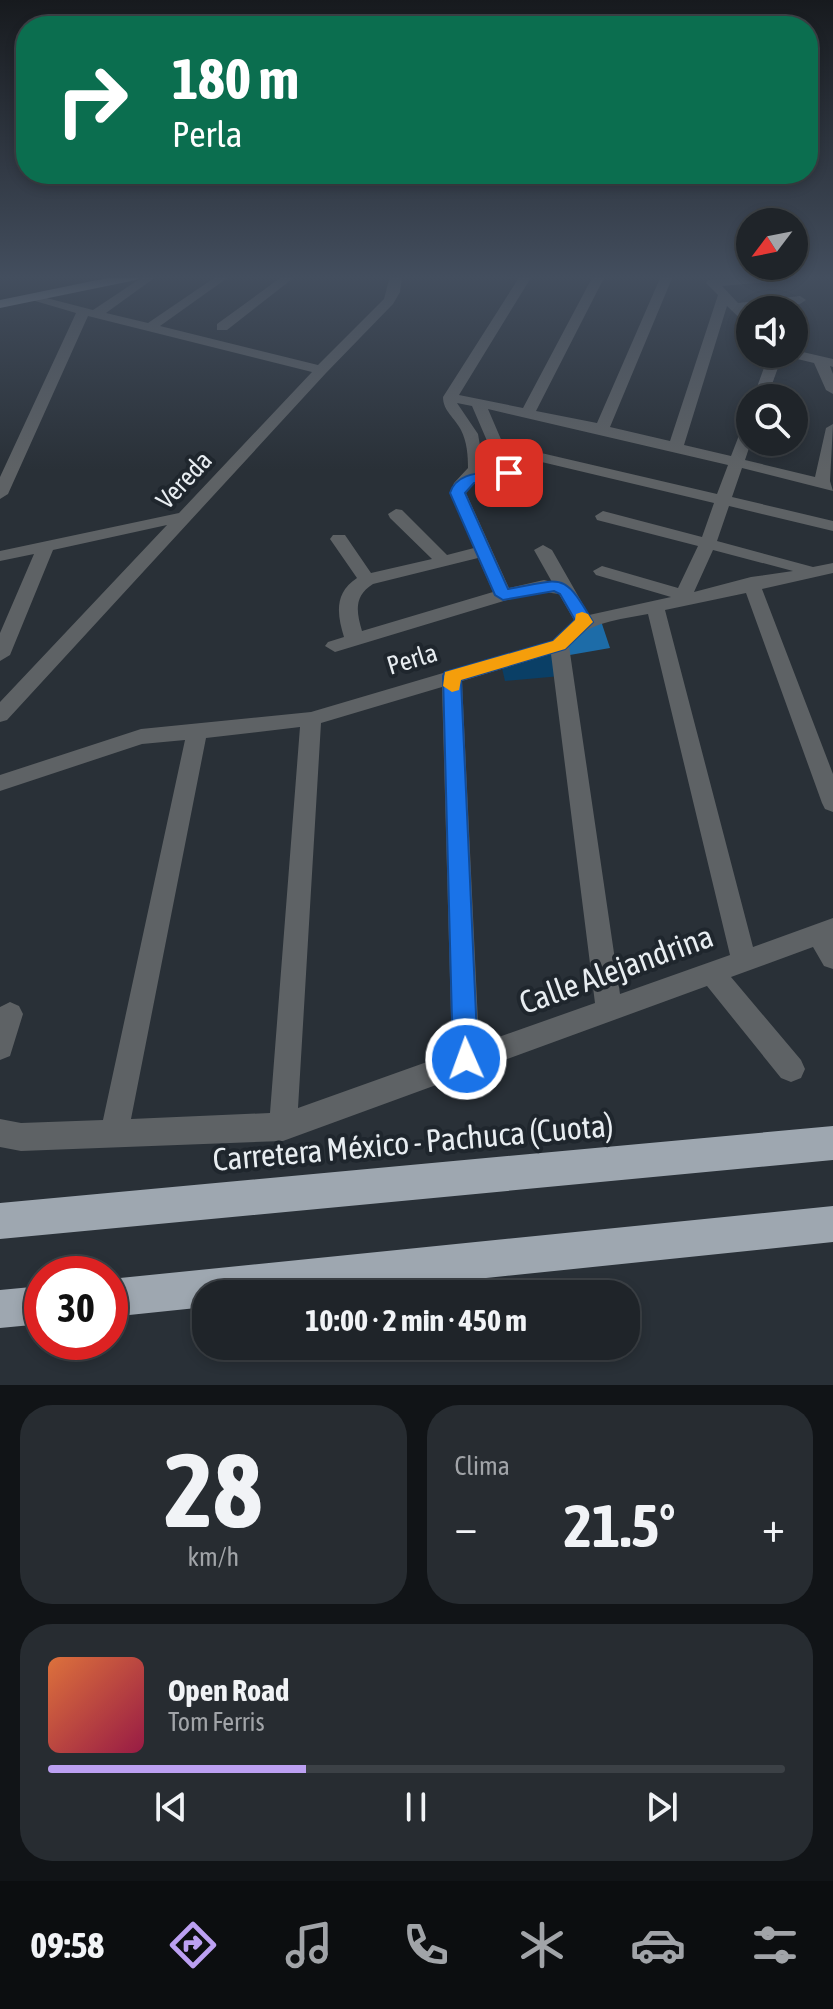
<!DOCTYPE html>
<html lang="es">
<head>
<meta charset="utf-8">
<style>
  :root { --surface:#1f2429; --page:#272c31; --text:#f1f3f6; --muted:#a1a4a8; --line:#3c4146; --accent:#bca0f2 }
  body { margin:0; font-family:"Asap Condensed",sans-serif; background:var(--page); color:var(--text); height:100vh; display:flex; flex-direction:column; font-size:30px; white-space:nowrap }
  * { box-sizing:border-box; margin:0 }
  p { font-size:26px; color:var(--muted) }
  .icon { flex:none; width:44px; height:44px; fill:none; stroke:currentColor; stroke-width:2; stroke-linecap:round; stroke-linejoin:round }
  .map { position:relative; height:1385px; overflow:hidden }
  .side { display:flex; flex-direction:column; gap:20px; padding:20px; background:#111417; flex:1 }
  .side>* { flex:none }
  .guide { position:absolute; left:16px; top:16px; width:802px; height:168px; border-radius:32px; box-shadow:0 4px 12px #0003,0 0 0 2px var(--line); background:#0b6e4f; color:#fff; overflow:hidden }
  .needle { width:52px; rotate:238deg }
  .fabs { position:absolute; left:736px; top:208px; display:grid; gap:16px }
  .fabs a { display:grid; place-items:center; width:72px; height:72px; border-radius:50%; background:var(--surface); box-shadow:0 4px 12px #0003,0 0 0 2px var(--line); font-size:40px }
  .speed { position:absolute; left:24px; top:1256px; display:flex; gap:16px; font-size:40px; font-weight:700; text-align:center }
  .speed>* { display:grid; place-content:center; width:104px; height:104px; border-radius:50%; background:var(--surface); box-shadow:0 4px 12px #0003,0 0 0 2px var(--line); line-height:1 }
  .speed .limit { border:12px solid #d22; background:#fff; color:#111 }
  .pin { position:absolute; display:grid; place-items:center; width:68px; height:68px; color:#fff; margin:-34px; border-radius:16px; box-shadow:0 4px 12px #0006 }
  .me { position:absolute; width:88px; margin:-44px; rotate:358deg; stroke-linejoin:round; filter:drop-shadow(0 0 6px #0008) }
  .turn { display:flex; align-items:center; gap:28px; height:168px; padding:0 24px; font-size:36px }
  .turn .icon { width:104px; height:104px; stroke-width:2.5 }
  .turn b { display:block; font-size:56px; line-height:68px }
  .big { font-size:60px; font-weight:700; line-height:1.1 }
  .side .widget { flex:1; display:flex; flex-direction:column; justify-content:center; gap:12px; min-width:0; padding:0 28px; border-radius:32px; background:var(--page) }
  .side .dial { align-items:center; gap:0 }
  .dial b { font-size:104px; line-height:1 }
  .song { display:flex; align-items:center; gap:24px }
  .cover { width:96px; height:96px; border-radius:12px; background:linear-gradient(135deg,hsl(20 70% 55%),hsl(340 70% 35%)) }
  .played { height:8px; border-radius:4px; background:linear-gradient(90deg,var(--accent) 35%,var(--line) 35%) }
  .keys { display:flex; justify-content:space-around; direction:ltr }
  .heat { display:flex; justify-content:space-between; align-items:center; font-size:44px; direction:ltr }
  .side .tiles { flex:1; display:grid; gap:20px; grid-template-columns:1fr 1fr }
  .widget:last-child { grid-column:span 2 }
  .trip { position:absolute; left:192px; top:1280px; width:448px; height:80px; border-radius:32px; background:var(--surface); box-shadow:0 4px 12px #0003,0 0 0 2px var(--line); font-weight:700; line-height:80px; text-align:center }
  .menu { display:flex; height:128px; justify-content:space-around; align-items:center; background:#0c0e10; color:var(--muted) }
  .menu .icon { width:56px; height:56px }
  .menu .selected { color:var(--accent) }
  .menu b { font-size:36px; color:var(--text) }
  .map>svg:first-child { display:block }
</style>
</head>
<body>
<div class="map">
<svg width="833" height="1385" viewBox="0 0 833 1385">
  <rect width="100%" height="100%" fill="#293037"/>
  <path fill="#0a3f66" d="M557,647L561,676L505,681L501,664Z"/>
  <path fill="#1d6ca8" d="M601,621L610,648L564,656L574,631Z"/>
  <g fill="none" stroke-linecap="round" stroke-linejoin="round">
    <path fill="#5e6265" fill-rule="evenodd" d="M144,276H157L106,313L148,323L217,276H230L160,326L318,365L384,299L390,276H402L400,292L393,304L326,373L7,720L0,722V702L167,525L53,550L10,655L0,661V633L34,554L0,561V551L179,513L312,372L88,316L8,494L0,499V477L76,313L25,298L31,294L93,310Z
      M283,276H296L227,330H217V324Z
      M520,276H532L459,395L523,408L593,276H605L536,411L597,423L661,276H673L610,427L670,441L718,295L706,283L708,280L783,276L778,281L722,286L738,303L800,296L806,300L800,304L744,310L750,316V328L727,306L684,445L731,456L743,425L750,421L751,442L745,460L815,477L826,428L833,424L830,481L833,491L742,468L732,497L833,521V531L729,506L717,541L813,567L833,563V573L762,589L833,774V812L825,809L822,803L746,593L665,610L753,947L833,918V969L824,966L813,947L731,977L801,1060L805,1069L801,1078L791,1082L781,1078L707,986L283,1141L21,1151L0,1147V1119L21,1123L103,1120L185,740L142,744L0,791V775L141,729L311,712L552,641L574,620L559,594L544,592L507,600L335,652L325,646L328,642L344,637C337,614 334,593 357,578L330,539L333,535H345L371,573L432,559L390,518L388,514L396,509L402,510L447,555L474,548L450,493L454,483L468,468C468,455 467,442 461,430C455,418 443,411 443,397ZM457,403L472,406L500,471L480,474L484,469L478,434ZM488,409L728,465L717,494L503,444ZM508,454L714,503L702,537L603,511L595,516L597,520L698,546L678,588L602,566L593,571L596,575L671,597L589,615L552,550L543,545L534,550L552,582L544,580L509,588L466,493L471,484C487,483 504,484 517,473ZM713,550L793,571L751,577L694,592ZM478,558L493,592L362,631C356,611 354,596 373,584ZM648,614L730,955L620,994L569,646C588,621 619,620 648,614ZM551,654L595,1003L479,1044L462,681ZM442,687L452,1053L298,1108L321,723ZM300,727L270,1113L131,1119L206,738Z
      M794,350L833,359V367L830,366L833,374V394L826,390L814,363L789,357L787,354H794Z
      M769,354H783L767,398H753Z
      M10,1002L19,1006L23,1014L10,1056L0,1060V1007Z"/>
    <path fill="#8c949b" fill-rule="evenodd" d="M117,276H143L136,280L0,308V300Z"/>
    <path fill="#9ea7b0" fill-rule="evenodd" d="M833,1126V1160L0,1239V1203Z
      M833,1206V1242L333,1294H206V1307L110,1317V1279Z
      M42,1286V1324L0,1328V1290Z"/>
  </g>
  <linearGradient id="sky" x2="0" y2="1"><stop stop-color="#171a1e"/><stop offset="0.59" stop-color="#434e5e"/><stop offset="1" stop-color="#434e5e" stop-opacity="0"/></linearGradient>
  <rect width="833" height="470" fill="url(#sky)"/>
  <path fill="#1a73e8" stroke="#114b97" stroke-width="2" d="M509,469L514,470V476L497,482L474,483L465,493L508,589C564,579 563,571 593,622L565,649L461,680L478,1059L475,1067L466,1070L457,1067L453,1059L443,676L445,672L553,641L575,620L560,594L554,591L503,600L495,595L450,493C457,469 489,474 509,469Z"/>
  <path fill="#f59e0b" d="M582,612L588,614L593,622L565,649L461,680L459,690L452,692L443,686L445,672L553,641L575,620L576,614Z"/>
  <g text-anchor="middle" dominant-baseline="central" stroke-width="8" stroke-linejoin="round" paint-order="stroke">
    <g font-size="26" fill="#e8edf1" stroke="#1f262d">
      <text transform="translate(184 480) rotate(-47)">Vereda</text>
      <text transform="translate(412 659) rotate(-17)">Perla</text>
    </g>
    <g font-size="32" fill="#e8edf1" stroke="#1f262d">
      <text transform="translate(616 969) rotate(-20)">Calle Alejandrina</text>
      <text transform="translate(413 1142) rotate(-5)">Carretera México - Pachuca (Cuota)</text>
    </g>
  </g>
</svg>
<div class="fabs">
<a><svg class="needle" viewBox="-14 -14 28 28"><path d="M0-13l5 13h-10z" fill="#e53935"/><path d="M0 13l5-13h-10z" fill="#a1a4a8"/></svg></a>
<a><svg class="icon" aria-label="sound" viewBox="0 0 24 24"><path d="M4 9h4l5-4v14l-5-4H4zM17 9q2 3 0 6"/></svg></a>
<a><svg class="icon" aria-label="search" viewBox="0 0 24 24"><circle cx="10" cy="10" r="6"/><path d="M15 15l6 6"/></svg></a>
</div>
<div class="speed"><div class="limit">30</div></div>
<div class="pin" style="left:509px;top:473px;background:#d93025"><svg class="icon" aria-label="arrive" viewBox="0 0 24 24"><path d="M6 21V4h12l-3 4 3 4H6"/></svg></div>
<svg class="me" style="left:466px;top:1059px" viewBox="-20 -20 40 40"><circle r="17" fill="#1a73e8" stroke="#fff" stroke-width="3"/><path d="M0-11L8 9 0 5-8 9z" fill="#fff"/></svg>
<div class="trip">10:00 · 2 min · 450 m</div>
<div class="guide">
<div class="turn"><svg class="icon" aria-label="right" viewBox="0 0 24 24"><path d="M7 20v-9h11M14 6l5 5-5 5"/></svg><div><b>180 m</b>Perla</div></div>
</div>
</div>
<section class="side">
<div class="tiles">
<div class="widget dial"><b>28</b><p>km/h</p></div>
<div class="widget"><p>Clima</p>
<div class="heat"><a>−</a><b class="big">21.5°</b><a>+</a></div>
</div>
<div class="widget">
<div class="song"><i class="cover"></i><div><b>Open Road</b><p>Tom Ferris</p></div></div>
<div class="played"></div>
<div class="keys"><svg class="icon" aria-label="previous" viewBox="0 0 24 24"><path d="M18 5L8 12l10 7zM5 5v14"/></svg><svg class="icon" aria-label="pause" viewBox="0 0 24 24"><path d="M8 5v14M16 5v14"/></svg><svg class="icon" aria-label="next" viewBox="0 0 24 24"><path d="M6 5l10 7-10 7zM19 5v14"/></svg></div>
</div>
</div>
</section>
<nav class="menu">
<b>09:58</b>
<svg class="icon selected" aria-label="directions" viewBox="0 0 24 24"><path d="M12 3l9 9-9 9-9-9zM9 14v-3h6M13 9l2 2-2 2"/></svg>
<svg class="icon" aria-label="music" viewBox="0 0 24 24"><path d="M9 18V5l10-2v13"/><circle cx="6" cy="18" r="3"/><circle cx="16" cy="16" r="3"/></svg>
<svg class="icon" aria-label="phone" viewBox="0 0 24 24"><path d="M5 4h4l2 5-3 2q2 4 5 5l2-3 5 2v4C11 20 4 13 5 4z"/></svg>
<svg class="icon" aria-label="climate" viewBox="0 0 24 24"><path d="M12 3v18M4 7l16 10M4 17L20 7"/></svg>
<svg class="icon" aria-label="car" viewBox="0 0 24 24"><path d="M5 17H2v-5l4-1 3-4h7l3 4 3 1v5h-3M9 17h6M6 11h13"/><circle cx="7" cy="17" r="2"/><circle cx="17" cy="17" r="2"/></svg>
<svg class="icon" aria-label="filters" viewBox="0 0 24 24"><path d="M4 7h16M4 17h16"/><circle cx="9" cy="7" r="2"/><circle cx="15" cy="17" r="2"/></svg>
</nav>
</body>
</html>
